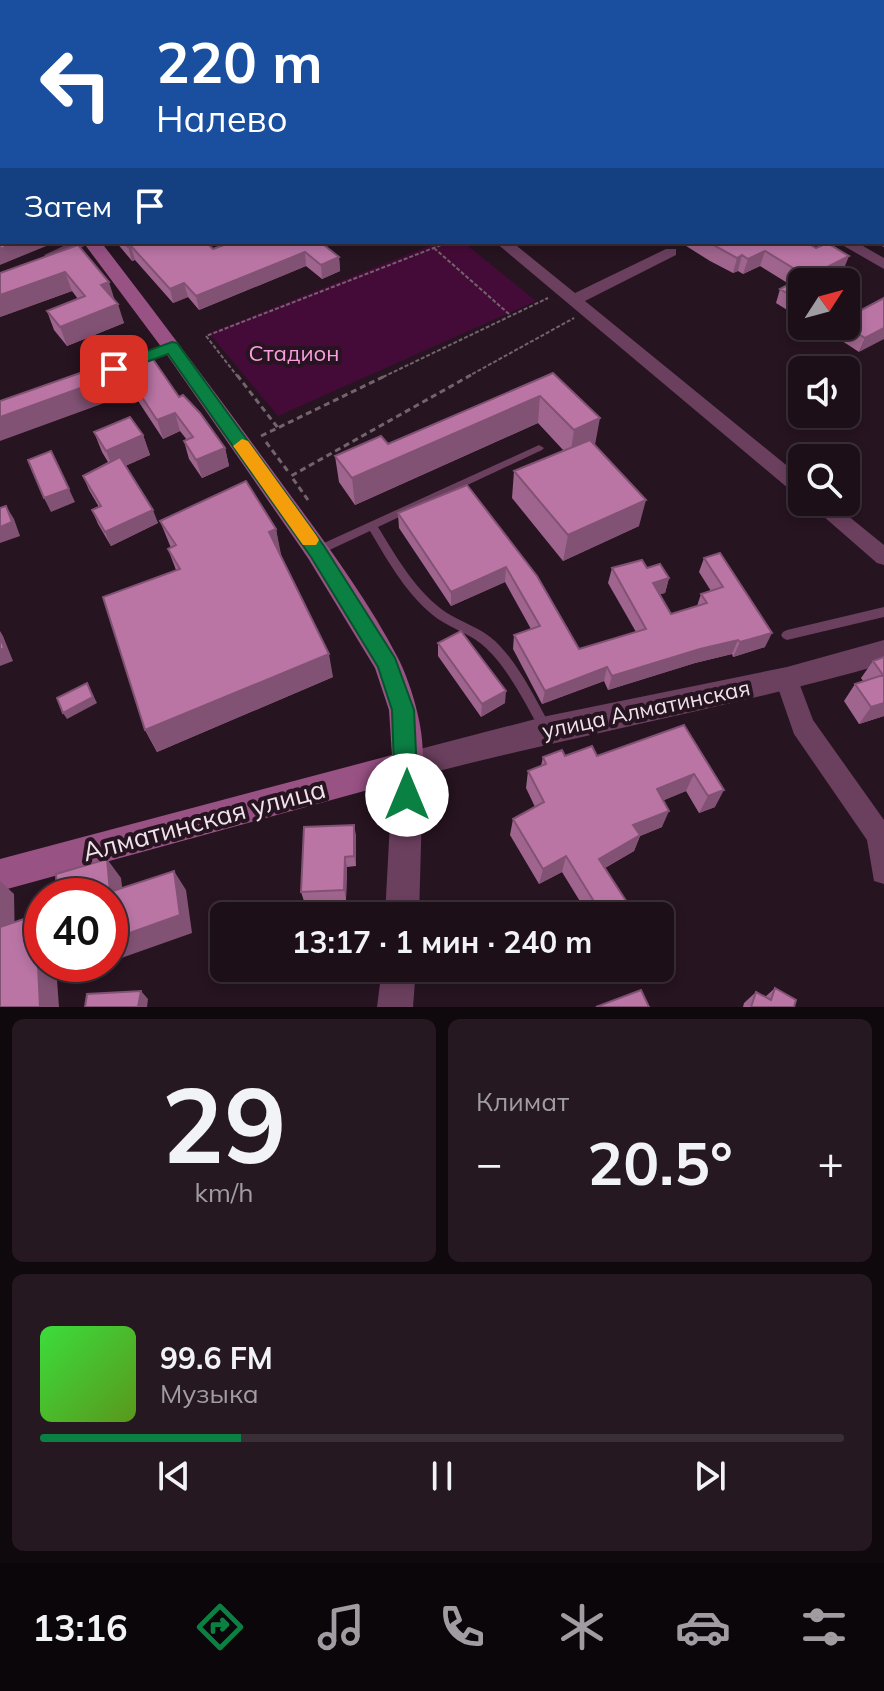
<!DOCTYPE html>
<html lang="ru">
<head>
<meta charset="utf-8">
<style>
  :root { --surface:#1c0f18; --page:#251821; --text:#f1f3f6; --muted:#a09ca2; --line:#3a2f37; --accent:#0b8043 }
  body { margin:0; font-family:Mulish,sans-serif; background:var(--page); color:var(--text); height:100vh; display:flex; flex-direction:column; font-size:30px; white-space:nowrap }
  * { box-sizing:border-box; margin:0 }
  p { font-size:26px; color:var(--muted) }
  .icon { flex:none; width:44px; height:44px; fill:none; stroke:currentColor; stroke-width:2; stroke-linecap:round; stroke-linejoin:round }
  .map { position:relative; height:1007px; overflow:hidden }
  .sheet { display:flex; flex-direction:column; gap:12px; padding:12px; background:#0f080d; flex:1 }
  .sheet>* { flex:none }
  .banner { position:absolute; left:0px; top:0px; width:884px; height:244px; box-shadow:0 4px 12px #0003,0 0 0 2px var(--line); background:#1a4fa0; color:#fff; overflow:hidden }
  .needle { width:52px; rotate:54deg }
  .controls { position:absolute; left:788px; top:268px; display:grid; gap:16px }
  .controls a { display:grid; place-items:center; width:72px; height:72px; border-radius:12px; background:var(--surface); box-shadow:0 4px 12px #0003,0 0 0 2px var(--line); font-size:40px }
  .speed { position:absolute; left:24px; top:878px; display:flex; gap:16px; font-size:40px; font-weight:700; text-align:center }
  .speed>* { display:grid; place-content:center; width:104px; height:104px; border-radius:50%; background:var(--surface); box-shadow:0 4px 12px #0003,0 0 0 2px var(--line); line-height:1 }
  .speed .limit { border:12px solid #d22; background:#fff; color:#111 }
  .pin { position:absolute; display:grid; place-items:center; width:68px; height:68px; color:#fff; margin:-34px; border-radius:16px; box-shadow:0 4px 12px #0006 }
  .me { position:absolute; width:88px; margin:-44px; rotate:0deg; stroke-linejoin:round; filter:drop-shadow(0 0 6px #0008) }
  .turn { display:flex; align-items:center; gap:28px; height:168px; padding:0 24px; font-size:36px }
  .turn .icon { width:104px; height:104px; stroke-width:2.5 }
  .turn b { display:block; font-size:56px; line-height:68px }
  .then { display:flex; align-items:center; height:76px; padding:0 24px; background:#0003; gap:16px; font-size:30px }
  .big { font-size:60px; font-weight:700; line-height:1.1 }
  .sheet .card { flex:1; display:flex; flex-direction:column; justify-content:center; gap:12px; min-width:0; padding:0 28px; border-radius:12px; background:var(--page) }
  .sheet .dial { align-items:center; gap:0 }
  .dial b { font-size:104px; line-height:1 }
  .song { display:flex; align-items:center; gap:24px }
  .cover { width:96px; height:96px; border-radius:12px; background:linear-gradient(135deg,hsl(120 70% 55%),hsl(90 70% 35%)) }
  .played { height:8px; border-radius:4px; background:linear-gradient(90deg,var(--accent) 25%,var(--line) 25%) }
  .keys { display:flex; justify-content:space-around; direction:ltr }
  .heat { display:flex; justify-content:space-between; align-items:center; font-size:44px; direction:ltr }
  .sheet .tiles { flex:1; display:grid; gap:12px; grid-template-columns:1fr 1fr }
  .card:last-child { grid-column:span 2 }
  .trip { position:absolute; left:210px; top:902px; width:464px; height:80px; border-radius:12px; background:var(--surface); box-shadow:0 4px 12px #0003,0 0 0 2px var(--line); font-weight:700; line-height:80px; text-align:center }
  .tab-bar { display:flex; height:128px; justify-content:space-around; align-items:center; background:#0b060a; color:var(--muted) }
  .tab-bar .icon { width:56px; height:56px }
  .tab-bar .on { color:var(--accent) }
  .tab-bar b { font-size:36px; color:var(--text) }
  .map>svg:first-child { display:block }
</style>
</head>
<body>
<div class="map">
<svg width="884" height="1007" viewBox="0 0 884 1007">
  <rect width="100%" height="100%" fill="#261420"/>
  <path fill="#450b38" d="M439,242H463L536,301L278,416L209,333Z"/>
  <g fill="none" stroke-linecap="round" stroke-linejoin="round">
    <path stroke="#73636d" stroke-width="2" stroke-dasharray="4 2" stroke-linecap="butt" d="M434,248L509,314
      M238,377L206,336L449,242
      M383,377L548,298
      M467,377L574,318"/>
    <path stroke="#73636d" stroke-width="3" stroke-dasharray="6 4" stroke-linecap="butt" d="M237,375L278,428
      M261,436L387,375
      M266,442L290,474
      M308,500L291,476L471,375"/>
    <path fill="#6b3f5e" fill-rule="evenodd" d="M172,344L176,347L175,349L98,378H92L91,376L92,374Z
      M539,445L544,448L542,450L378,527C397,558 416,592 447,613C463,623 481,628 495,641C519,664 533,695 549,723L551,727L549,731L545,733L541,731C524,702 510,671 486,648C473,635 454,630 438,619C408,597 389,563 370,531L321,554H313L312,551L313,548Z
      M884,607V617L787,640L783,638L781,635L783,632L787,630Z"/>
    <path fill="#6b3f5e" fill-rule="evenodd" d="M884,96V104L882,105V97Z
      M882,124L884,125V133L882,132Z
      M0,125H2V133H0Z
      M72,242H94L57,258L52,260L44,255Z
      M495,242H512L575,293L666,249H676V255L585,301L802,478V496L795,494Z
      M837,242H856L884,258V269Z
      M807,502H831L884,545V565L877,563Z
      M787,669L795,672L813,720L884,820V884L874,881L867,840L794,734L775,679L779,672Z"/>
    <path fill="#6b3f5e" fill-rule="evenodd" d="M884,640V664C732,707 576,735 423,775L419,916H385L393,765L397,755L547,716L787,667Z
      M382,968H416L413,1007H377Z"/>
    <path fill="#985284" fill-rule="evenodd" d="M0,145L2,146V157L0,156Z
      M83,242H101C162,321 221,400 280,481C321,537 366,596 398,658C412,685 431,747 419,775L408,779L0,891V859L392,755L389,710L375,668L308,558L165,352Z"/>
  </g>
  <path fill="#a0658e" d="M629,0H884V9L882,8V2L867,1L596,2H624Z
    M884,178V247L874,242H882V179Z
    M116,242H206L213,249L232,242L339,257L340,271L322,279L306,266L199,310L188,297L173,303L135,260L132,261Z
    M684,242H806L843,271L802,282V316L800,318L776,303L780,289L789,284L760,266L743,274L738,271L733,273L710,261L683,244Z
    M78,245L115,301L124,323L67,346L54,330L47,311L78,299L72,291L0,317Z
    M884,298L859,352L833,335L837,326H846Z
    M119,362L179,397L225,448L229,466L202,478L189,459L184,441L187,440L180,431L163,439L125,381Z
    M553,373L595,445L639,526L563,561L512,498L514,471L564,451L538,423L355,505L339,482L335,456L388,444Z
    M94,432L143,435L150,455L125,466L158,523L111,546L98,524L92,510L99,507L89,490L83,476L108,462L102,452Z
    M467,485L579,649L636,632L608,583L612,568H647L669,578L665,593L659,594L671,614L697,606L701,594L711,591L699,572L704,558L765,647L733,657L732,654L695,663L608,690L604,681L542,704L513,649L514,635L531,629L505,582L451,606L399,528L398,513Z
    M160,521L276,529L280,554L333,677L157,752L145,730L176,570L168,549L171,548Z
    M438,643L505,703L481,717L438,656Z
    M884,657V716L859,724L844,701L855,684L863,681L861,678L873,661Z
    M684,725L715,807L699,813L686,791L664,800L662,827L640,836L634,851L605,868L632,910L648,916H589L562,872L539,884L510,835L513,819L535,807L526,788L528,771L541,766L543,757L597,756Z
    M356,835V866L347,867L346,900L304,901L301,892Z
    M639,968H659L644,977Z
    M775,988L794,1007H743L744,1003L756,992L765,997Z"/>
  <path fill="#825274" d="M152,0H199L191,2H152Z
    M478,0H516L510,2H478Z
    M841,0H868L866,2H836Z
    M0,40H2V53L0,54Z
    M882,62H884V74H882Z
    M0,98H2V112L0,113Z
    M16,242H56L0,265V249Z
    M131,246L135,260L132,261L128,247Z
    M765,251L760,266L743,274L748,259Z
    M305,252L306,266L199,310L196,296Z
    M742,255L738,271L733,273L737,258Z
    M849,256L843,271L822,282H806L808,277Z
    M339,257L340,271L322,279L321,265Z
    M65,272L72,291L0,317V295Z
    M109,282L115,301L101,285Z
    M184,283L188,297L173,303L170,289Z
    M118,304L124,323L67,346L60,327Z
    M884,328V339L859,352L865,338Z
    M111,377L118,398L0,441V417Z
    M540,396L538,423L355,505L352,478Z
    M175,413L180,431L163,439L157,420Z
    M600,418L595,445L570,457L574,430Z
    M143,435L150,455L114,471L106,451Z
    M225,448L229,466L202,478L196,460Z
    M69,489L75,502L51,512L44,498Z
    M646,500L639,526L563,561L568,535Z
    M6,506L14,519L20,536L0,543V527Z
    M153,510L158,523L111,546L105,532Z
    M276,529L281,554L275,557L269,532Z
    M506,567L505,582L451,606V592Z
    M669,578L665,593L648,598L653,583Z
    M0,631L3,636L13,661L0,666Z
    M772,633L765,647L733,657L740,642Z
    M738,640L732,654L695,663L608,690L612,676L700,649Z
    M329,654L333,677L157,752L145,730Z
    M607,667L604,681L542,704L545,691Z
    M87,683L97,703L67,719L63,713Z
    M506,691L505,703L481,717L482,704Z
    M884,703V716L859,724L871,707Z
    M694,774L686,791L650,806L657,789Z
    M724,790L715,807L699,813L708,796Z
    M669,811L662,827L640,836L634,851L594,874L599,859L633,825Z
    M354,825L356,835V866L354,856Z
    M566,856L562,872L539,884L543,869Z
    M345,857L347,867L346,900L344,890Z
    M107,859L121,878L125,910L110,892Z
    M174,871L186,890L192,933L110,962V940Z
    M0,881L14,894L15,945L0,932Z
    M672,952L663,965L660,967V959Z
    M42,963V964H104L57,980L59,1007H40L38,965Z
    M650,968H659L644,977Z
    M141,991L148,999L147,1007H138Z"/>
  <path fill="#ba75a5" stroke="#825274" stroke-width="2" d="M12,0H153L156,2H4Z
    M334,0H479L481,2H327Z
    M603,0H620L624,2L629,0H841L836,2H596Z
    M2,2V40H0V3Z
    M884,28V40L882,39V29Z
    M884,46V62H882V47Z
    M0,61L2,63V98H0Z
    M0,165L2,167V242H16L0,249Z
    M884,178V229L882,228V179Z
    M124,242H206L213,249L232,242H320L339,257L321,265L305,252L196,296L184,283L170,289L131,246L128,247Z
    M708,242H806L816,248L827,243L849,256L808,277L765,251L748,259L742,255L737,258Z
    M78,245L109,282L101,285L118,304L60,327L47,311L85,296L65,272L0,295V273Z
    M801,278L808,282H802V302L780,289Z
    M884,298V328L865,338L846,326V318Z
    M148,352L179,397L183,395L200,413L225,448L196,460L184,441L193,437L175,413L157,420L119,362Z
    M103,365L111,377L0,417V401Z
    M553,373L600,418L574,430L540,396L352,478L335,456L381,436L388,444Z
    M130,417L143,435L106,451L94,432Z
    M590,440L646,500L568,535L514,471Z
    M51,451L69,489L44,498L28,460Z
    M120,457L153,510L105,532L92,510L101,506L83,476Z
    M246,481L276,529L269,532L329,654L145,730L103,597L180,569L168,549L176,545L160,521Z
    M467,485L537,576L579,649L646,629L612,568L642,560L647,568L660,564L669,578L653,583L671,614L707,603L701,594L723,587L704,558L720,553L772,633L740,642L738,640L700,649L612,676L607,667L545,691L514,635L540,626L506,567L451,592L398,513Z
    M6,506L12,522L0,527V508Z
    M461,631L506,691L482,704L438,643Z
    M0,636L4,648L0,650Z
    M884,657V703L871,707L855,684L883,675L873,661Z
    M87,683L93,697L63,713L57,698Z
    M684,725L724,790L708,796L694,774L657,789L669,811L633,825L640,835L599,859L632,910L641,904L648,916H603L566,856L543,869L513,819L544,802L528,771L546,764L543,757L562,750L565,756L592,746L597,756Z
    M354,825V856L345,857L344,890L301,892L304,827Z
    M107,859L110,892L174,871L180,915L110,940V896H57L56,874Z
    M42,913V963L38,965L40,1007H0V927Z
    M660,934L672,952L660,959Z
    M775,988L796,1000L794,1007H751L756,992L771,1000Z
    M641,990L649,1007H596Z
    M141,991L138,1007H85L87,994Z"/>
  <path fill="#0b8043" stroke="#07532c" stroke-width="2" d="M172,342L177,343L324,546L395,658L414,710L418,795L415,803L407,806L398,803L395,795L392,710L378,667L311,557L168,354L114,374L106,369L109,365Z"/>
  <path fill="#f59e0b" d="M242,439L248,441L316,535L319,540L316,545H303L236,450L233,446Z"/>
  <g text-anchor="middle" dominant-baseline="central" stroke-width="8" stroke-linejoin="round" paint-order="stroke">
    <g font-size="22" fill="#fa9dde" stroke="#261420">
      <text x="294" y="353">Стадион</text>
    </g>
    <g font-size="22" fill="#f0e3eb" stroke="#261420">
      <text transform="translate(646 709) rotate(-12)">улица Алматинская</text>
    </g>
    <g font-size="26" fill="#f0e3eb" stroke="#261420">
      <text transform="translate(204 820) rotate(-15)">Алматинская улица</text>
    </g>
  </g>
</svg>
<div class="controls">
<a><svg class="needle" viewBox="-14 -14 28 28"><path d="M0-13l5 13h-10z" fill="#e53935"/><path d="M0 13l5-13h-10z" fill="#a09ca2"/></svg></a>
<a><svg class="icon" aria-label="sound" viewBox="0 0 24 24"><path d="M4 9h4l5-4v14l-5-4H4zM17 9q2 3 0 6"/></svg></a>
<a><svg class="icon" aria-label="search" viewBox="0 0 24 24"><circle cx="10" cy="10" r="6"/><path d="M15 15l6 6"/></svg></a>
</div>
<div class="speed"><div class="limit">40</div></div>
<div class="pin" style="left:114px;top:369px;background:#d93025"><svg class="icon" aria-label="arrive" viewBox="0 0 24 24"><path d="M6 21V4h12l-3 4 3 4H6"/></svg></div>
<svg class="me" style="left:407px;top:795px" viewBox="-20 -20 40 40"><circle r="19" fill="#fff"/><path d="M0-13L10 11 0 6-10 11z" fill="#0b8043"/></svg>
<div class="trip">13:17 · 1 мин · 240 m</div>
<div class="banner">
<div class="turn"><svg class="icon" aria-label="left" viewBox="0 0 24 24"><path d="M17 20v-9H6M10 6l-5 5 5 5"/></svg><div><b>220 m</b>Налево</div></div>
<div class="then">Затем<svg class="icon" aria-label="arrive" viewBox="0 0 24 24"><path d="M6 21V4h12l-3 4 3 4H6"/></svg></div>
</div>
</div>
<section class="sheet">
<div class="tiles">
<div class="card dial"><b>29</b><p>km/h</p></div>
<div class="card"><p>Климат</p>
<div class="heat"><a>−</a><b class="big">20.5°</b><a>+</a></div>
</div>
<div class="card">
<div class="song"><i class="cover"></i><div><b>99.6 FM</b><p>Музыка</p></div></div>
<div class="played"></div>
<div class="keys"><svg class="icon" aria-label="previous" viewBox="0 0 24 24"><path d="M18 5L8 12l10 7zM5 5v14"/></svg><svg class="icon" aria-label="pause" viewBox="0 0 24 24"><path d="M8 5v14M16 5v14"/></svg><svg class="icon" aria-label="next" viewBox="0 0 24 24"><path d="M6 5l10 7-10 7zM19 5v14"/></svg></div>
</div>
</div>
</section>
<nav class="tab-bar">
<b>13:16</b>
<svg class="icon on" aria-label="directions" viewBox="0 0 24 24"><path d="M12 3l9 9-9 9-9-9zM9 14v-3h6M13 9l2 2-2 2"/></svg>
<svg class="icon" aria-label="music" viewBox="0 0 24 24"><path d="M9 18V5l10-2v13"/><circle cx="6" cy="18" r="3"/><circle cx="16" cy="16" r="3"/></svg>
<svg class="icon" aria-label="phone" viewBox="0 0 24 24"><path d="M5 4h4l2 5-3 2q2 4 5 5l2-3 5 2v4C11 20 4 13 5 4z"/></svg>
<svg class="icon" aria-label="climate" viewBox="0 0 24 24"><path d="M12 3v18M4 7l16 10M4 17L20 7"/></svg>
<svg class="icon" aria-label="car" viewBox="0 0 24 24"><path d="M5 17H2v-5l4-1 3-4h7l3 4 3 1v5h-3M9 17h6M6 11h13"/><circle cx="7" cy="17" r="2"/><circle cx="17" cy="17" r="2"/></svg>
<svg class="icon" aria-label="filters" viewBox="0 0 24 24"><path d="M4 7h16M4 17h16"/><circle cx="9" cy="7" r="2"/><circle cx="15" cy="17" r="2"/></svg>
</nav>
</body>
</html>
